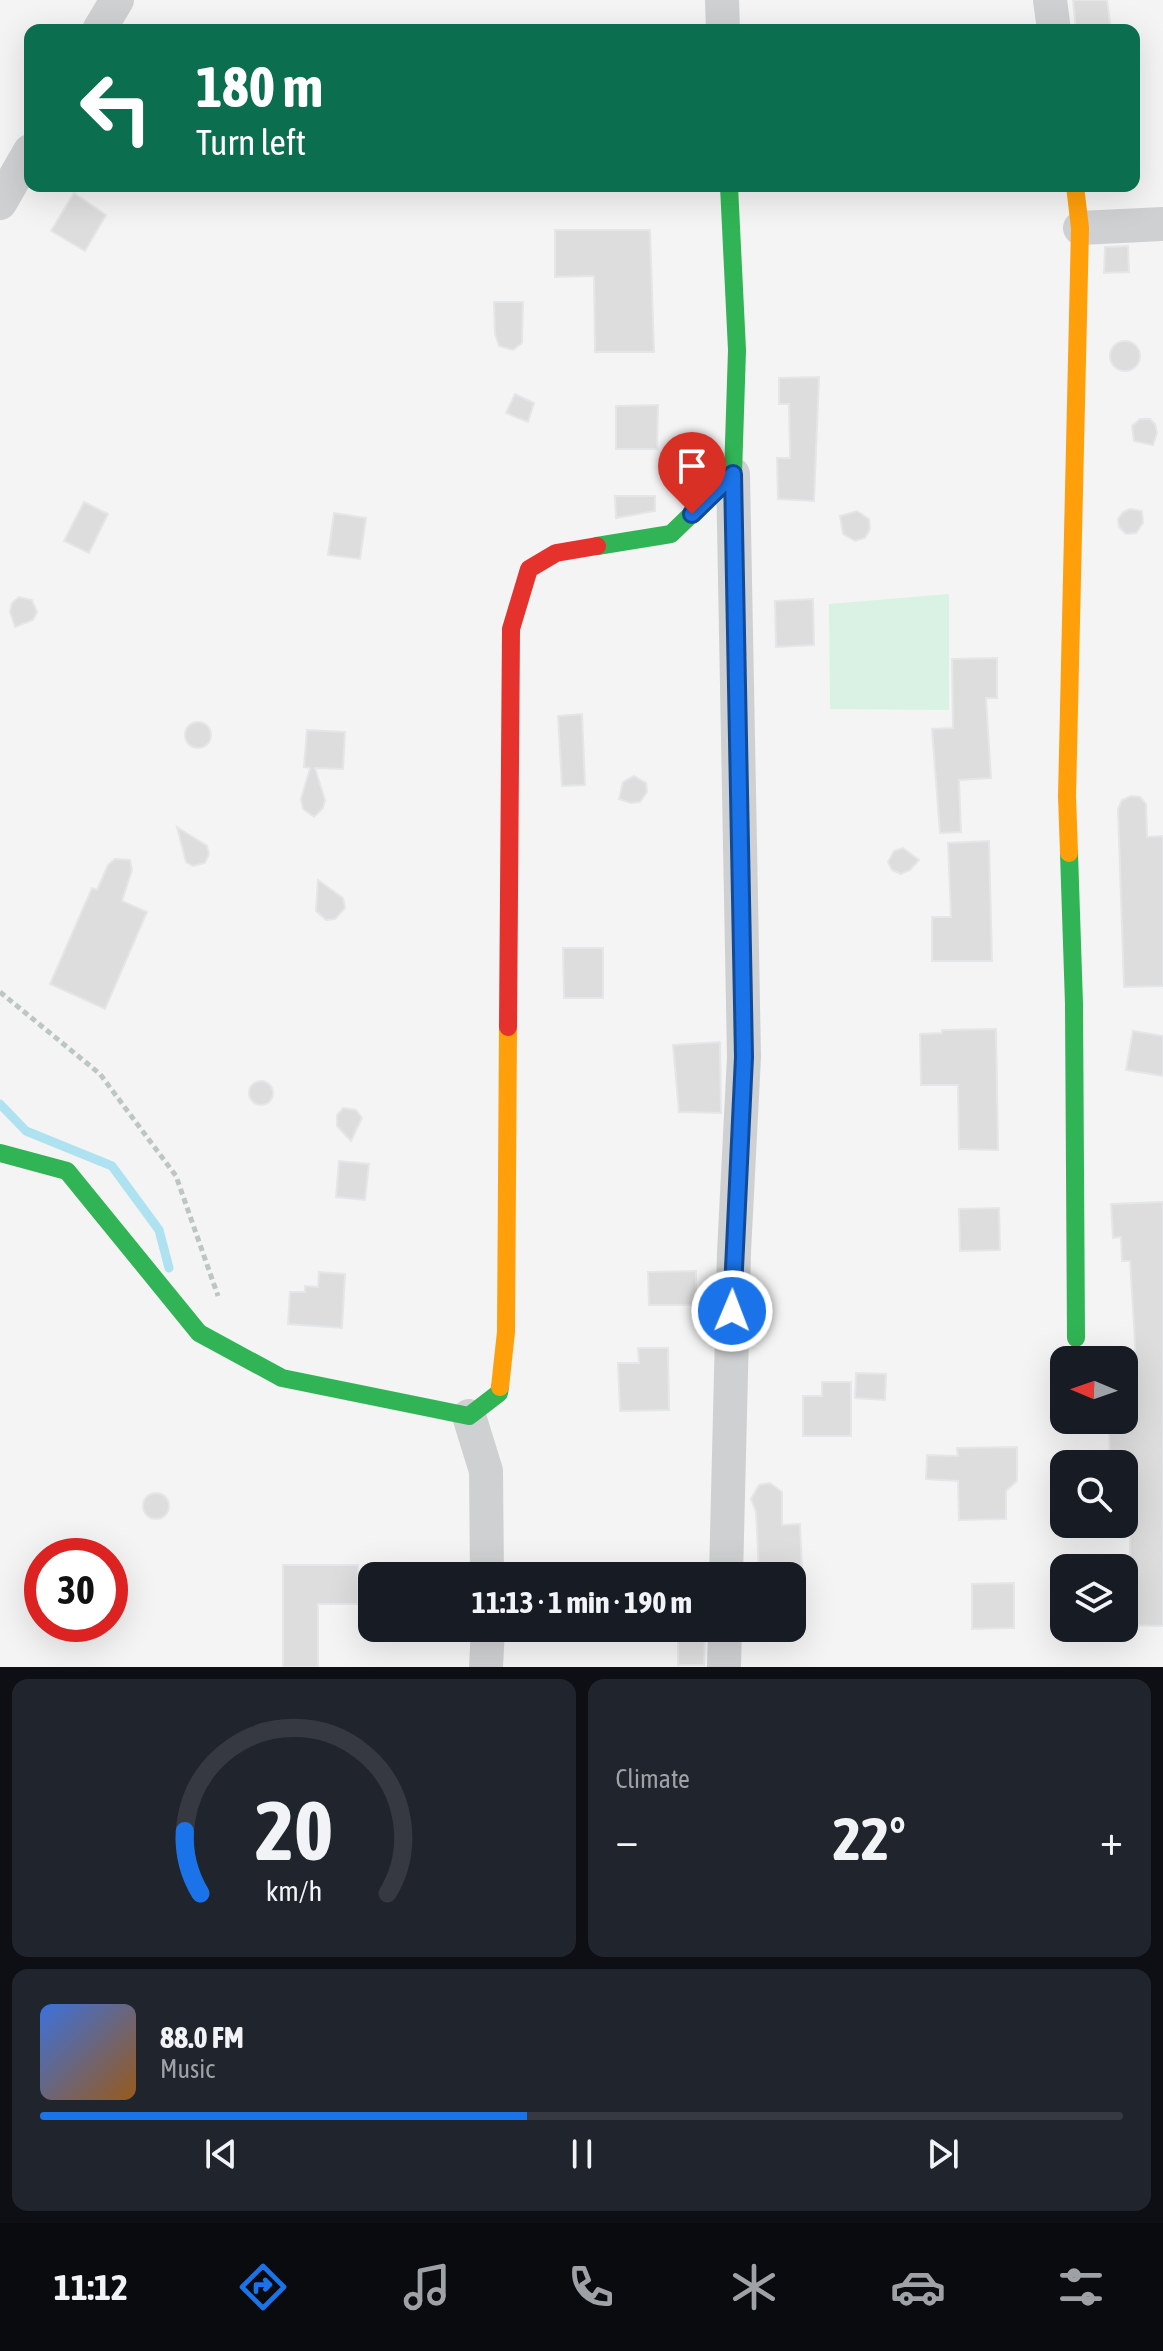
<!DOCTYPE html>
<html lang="en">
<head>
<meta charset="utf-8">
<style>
  :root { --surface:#171b24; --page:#20242c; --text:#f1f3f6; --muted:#9ea1a6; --line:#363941; --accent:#1a73e8 }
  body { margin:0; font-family:"Asap Condensed",sans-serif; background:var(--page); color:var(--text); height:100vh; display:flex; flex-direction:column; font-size:30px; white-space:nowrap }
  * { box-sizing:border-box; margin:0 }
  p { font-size:26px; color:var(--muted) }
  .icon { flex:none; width:44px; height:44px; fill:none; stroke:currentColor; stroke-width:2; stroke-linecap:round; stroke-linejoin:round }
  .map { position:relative; height:1667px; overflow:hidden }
  .sheet { display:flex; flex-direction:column; gap:12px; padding:12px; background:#0d0f14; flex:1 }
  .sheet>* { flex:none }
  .banner { position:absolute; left:24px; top:24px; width:1116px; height:168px; border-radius:16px; box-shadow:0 8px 32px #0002; background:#0b6e4f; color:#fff; overflow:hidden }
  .needle { width:52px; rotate:272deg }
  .fabs { position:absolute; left:1050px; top:1346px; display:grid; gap:16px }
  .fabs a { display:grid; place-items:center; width:88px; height:88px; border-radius:16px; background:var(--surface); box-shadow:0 8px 32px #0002; font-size:40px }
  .speed { position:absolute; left:24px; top:1538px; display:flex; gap:16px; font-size:40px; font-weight:700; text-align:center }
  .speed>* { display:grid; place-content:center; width:104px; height:104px; border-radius:50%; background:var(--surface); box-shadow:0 8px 32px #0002; line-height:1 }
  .speed .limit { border:12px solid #d22; background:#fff; color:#111 }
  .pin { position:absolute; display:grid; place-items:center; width:68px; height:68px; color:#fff; margin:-82px -34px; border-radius:50% 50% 50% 0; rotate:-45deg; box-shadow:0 0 8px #0007 }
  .pin .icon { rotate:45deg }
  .me { position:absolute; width:88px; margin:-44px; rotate:1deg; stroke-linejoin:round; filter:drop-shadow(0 0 6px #0008) }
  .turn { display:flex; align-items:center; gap:28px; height:168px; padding:0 40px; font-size:36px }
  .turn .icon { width:104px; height:104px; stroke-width:2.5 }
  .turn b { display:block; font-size:56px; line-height:68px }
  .big { font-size:60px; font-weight:700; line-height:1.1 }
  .sheet .tile { flex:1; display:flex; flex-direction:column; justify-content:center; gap:12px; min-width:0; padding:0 28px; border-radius:16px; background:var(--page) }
  .sheet .dial { align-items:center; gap:0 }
  .dial svg { height:208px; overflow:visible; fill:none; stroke:var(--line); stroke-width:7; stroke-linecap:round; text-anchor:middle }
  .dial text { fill:var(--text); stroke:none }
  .song { display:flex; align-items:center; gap:24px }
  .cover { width:96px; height:96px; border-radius:12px; background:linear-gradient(135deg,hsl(220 70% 55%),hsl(30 70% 35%)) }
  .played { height:8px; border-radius:4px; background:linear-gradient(90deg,var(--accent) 45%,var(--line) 45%) }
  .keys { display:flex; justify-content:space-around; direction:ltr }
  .heat { display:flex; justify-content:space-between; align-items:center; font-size:44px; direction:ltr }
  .sheet .tiles { flex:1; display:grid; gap:12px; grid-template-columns:1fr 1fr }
  .tile:last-child { grid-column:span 2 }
  .trip { position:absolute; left:358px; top:1562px; width:448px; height:80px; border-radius:16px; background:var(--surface); box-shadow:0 8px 32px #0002; font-weight:700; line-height:80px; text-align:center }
  .tabs { display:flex; height:128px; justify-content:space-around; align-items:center; background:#090b0e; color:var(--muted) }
  .tabs .icon { width:56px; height:56px }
  .tabs .current { color:var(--accent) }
  .tabs b { font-size:36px; color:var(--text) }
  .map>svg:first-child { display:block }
</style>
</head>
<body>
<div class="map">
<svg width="1163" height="1667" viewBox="0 0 1163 1667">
  <rect width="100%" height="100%" fill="#f4f4f4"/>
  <path fill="#d9f2e3" d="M949,594V710L830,709L829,604Z"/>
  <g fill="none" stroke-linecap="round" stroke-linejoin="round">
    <path stroke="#aee2f0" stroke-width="9" d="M0,1104L26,1131L112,1166L159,1230L169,1268"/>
  </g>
  <path fill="#ddddde" stroke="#e5e6e7" stroke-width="2" d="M1073,0H1107L1111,30H1076Z
    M74,193L106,215L85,251L51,231Z
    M555,230H650L654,352H595L594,276L555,277Z
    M1128,246L1129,272L1104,273L1105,247Z
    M494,302H523L522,343L513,350L499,346L495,334Z
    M1110 356a15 15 0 1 1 30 0a15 15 0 1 1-30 0Z
    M819,377L814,501L778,499L777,458H790L789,404H779V378Z
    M515,394L534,403L528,422L506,413Z
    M658,405L657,449H616V406Z
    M1140,419H1150L1155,424L1157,433L1153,445L1134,441L1132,426Z
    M615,496H655V511L616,518Z
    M84,502L108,514L89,553L64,541Z
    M1130,509L1142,511L1143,523L1136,533L1126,534L1119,527L1118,519L1123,512Z
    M857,511L869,519L870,529L865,538L855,541L843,534L840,516Z
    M334,513L366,518L360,559L328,555Z
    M19,597L32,600L37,612L33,620L15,627L10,612L12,603Z
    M813,599L814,645L776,647L775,601Z
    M997,658V698H986L991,778L959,780L961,832L940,833L932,729L953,728L952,659Z
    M582,714L585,785L562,786L558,716Z
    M185 735a13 13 0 1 1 26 0a13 13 0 1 1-26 0Z
    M307,730L345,732L343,769L315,768L325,800L323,808L314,817L303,809L301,799L310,768L304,767Z
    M634,776L646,783L647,792L640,802L631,803L619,799L623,782Z
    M1131,796L1140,797L1146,804L1147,837L1163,836V986L1124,987L1118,809L1122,800Z
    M177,827L207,846L209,854L205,863L193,866L186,862Z
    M989,841L992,961H932V917H951L948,843Z
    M903,848L919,860L910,870L901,874L892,870L888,862L894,851Z
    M115,859L130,860L132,870L122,901L147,912L105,1009L50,984L92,888L97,890L108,865Z
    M318,880L343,898L345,908L335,919L326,920L316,911Z
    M563,948H603V998H564Z
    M996,1029L998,1150L959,1149L958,1085H921L920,1034L942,1033V1030Z
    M1133,1031L1163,1036V1076L1126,1070Z
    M720,1042L721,1113L679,1112L673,1045Z
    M249 1093a12 12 0 1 1 24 0a12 12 0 1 1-24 0Z
    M343,1108L356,1110L362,1118L351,1141L337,1126V1115Z
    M339,1161L369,1164L365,1200L336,1197Z
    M1163,1202V1626L1129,1625L1130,1536H1128L1127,1480H1124V1460H1110L1109,1420H1124V1385H1137L1134,1326L1130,1261H1122L1121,1237L1113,1238L1111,1204Z
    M999,1208L1000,1250L960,1251L959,1209Z
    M696,1271V1305H649L648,1272Z
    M319,1272L345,1274L342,1328L288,1324L290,1292H305V1286L318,1287Z
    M638,1348H668L669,1410L620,1411L618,1363H639Z
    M856,1373L886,1374L885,1400L855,1398Z
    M822,1382H851V1436H803V1396H822Z
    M1017,1447V1481L1006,1491V1519L959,1520L958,1481L926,1479L927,1455L958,1456L957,1448Z
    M770,1483L782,1492V1525L800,1524L802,1569L759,1571L756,1512L751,1499L759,1485Z
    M143 1506a13 13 0 1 1 26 0a13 13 0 1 1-26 0Z
    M283,1565H358V1604H318V1667H283Z
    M1014,1583V1628L972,1629V1584Z
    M678,1636H705L704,1665H678Z"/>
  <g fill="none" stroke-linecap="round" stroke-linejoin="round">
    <path stroke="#bcc7c4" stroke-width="5" stroke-dasharray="6 4" stroke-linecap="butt" d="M0,992L100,1074L176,1176L218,1296"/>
    <path stroke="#ced0d2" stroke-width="34" d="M722,0L723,30
      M1050,0L1054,30
      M99,30L117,0
      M0,203L30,151
      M1080,228L1163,224
      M469,1416L486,1471L487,1576
      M726,1576L734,1252L744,1057L733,474
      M486,1667L488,1628
      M724,1667L725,1628"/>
    <path stroke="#30b455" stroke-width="18" d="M597,546L671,534L733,474L737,350L729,186
      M1069,853L1074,1004L1076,1338
      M0,1153L67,1171L199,1333L282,1378L469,1416L499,1393L500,1387"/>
    <path stroke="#ff9f0a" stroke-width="18" d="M1069,853L1067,796L1080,228L1075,186
      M500,1387L506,1332L508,1027"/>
    <path stroke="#e5322d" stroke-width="18" d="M508,1027L511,629L529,569L556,553L597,546"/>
  </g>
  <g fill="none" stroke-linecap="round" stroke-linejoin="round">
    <defs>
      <path id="route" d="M692,514L733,474L744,1057L732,1311"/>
    </defs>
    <use href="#route" stroke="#114b97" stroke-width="20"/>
    <use href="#route" stroke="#1a73e8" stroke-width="14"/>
  </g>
</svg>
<div class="fabs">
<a><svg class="needle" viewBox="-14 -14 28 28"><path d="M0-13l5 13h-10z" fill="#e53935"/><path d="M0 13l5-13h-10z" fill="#9ea1a6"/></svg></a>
<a><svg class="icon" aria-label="search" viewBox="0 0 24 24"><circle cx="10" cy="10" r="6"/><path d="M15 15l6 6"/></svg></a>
<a><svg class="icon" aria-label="layers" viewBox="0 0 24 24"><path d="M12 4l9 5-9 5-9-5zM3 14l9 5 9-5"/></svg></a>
</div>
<div class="speed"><div class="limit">30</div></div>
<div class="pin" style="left:692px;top:514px;background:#d93025"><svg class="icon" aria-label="arrive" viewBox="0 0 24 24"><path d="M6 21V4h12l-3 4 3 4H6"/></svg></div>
<svg class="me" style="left:732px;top:1311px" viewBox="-20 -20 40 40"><circle r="17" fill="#1a73e8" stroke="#fff" stroke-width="3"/><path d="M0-11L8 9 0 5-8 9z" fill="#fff"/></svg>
<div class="trip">11:13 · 1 min · 190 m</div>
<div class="banner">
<div class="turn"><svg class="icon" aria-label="left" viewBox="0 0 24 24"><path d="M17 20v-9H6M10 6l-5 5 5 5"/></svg><div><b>180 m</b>Turn left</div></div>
</div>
</div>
<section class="sheet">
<div class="tiles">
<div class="tile dial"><svg viewBox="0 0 100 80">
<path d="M14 69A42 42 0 1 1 86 69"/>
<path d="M14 69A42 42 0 0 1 8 45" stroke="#1a73e8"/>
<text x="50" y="56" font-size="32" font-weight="700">20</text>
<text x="50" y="72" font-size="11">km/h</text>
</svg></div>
<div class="tile"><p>Climate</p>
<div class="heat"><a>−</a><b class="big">22°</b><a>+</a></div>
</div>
<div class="tile">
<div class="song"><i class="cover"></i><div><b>88.0 FM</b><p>Music</p></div></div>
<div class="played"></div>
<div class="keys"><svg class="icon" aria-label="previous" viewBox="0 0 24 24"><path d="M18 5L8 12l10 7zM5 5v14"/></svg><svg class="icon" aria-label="pause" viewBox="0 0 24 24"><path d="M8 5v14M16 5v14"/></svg><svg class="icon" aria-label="next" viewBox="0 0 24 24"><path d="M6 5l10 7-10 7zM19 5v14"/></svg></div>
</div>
</div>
</section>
<nav class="tabs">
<b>11:12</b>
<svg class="icon current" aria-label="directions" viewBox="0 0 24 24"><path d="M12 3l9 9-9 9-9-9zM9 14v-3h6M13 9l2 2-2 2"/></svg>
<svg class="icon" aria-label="music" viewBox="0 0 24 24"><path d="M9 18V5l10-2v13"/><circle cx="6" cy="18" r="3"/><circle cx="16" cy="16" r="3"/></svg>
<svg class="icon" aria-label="phone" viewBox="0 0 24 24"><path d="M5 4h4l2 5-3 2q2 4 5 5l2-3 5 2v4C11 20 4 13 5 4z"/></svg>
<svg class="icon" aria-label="climate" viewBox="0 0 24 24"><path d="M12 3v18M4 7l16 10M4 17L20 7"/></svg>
<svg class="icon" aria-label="car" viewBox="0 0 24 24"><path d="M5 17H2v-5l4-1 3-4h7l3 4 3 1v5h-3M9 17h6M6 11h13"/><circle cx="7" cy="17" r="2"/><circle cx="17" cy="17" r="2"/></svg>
<svg class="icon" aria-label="filters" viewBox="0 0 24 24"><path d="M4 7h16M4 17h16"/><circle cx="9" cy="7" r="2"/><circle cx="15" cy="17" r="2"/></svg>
</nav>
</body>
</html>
